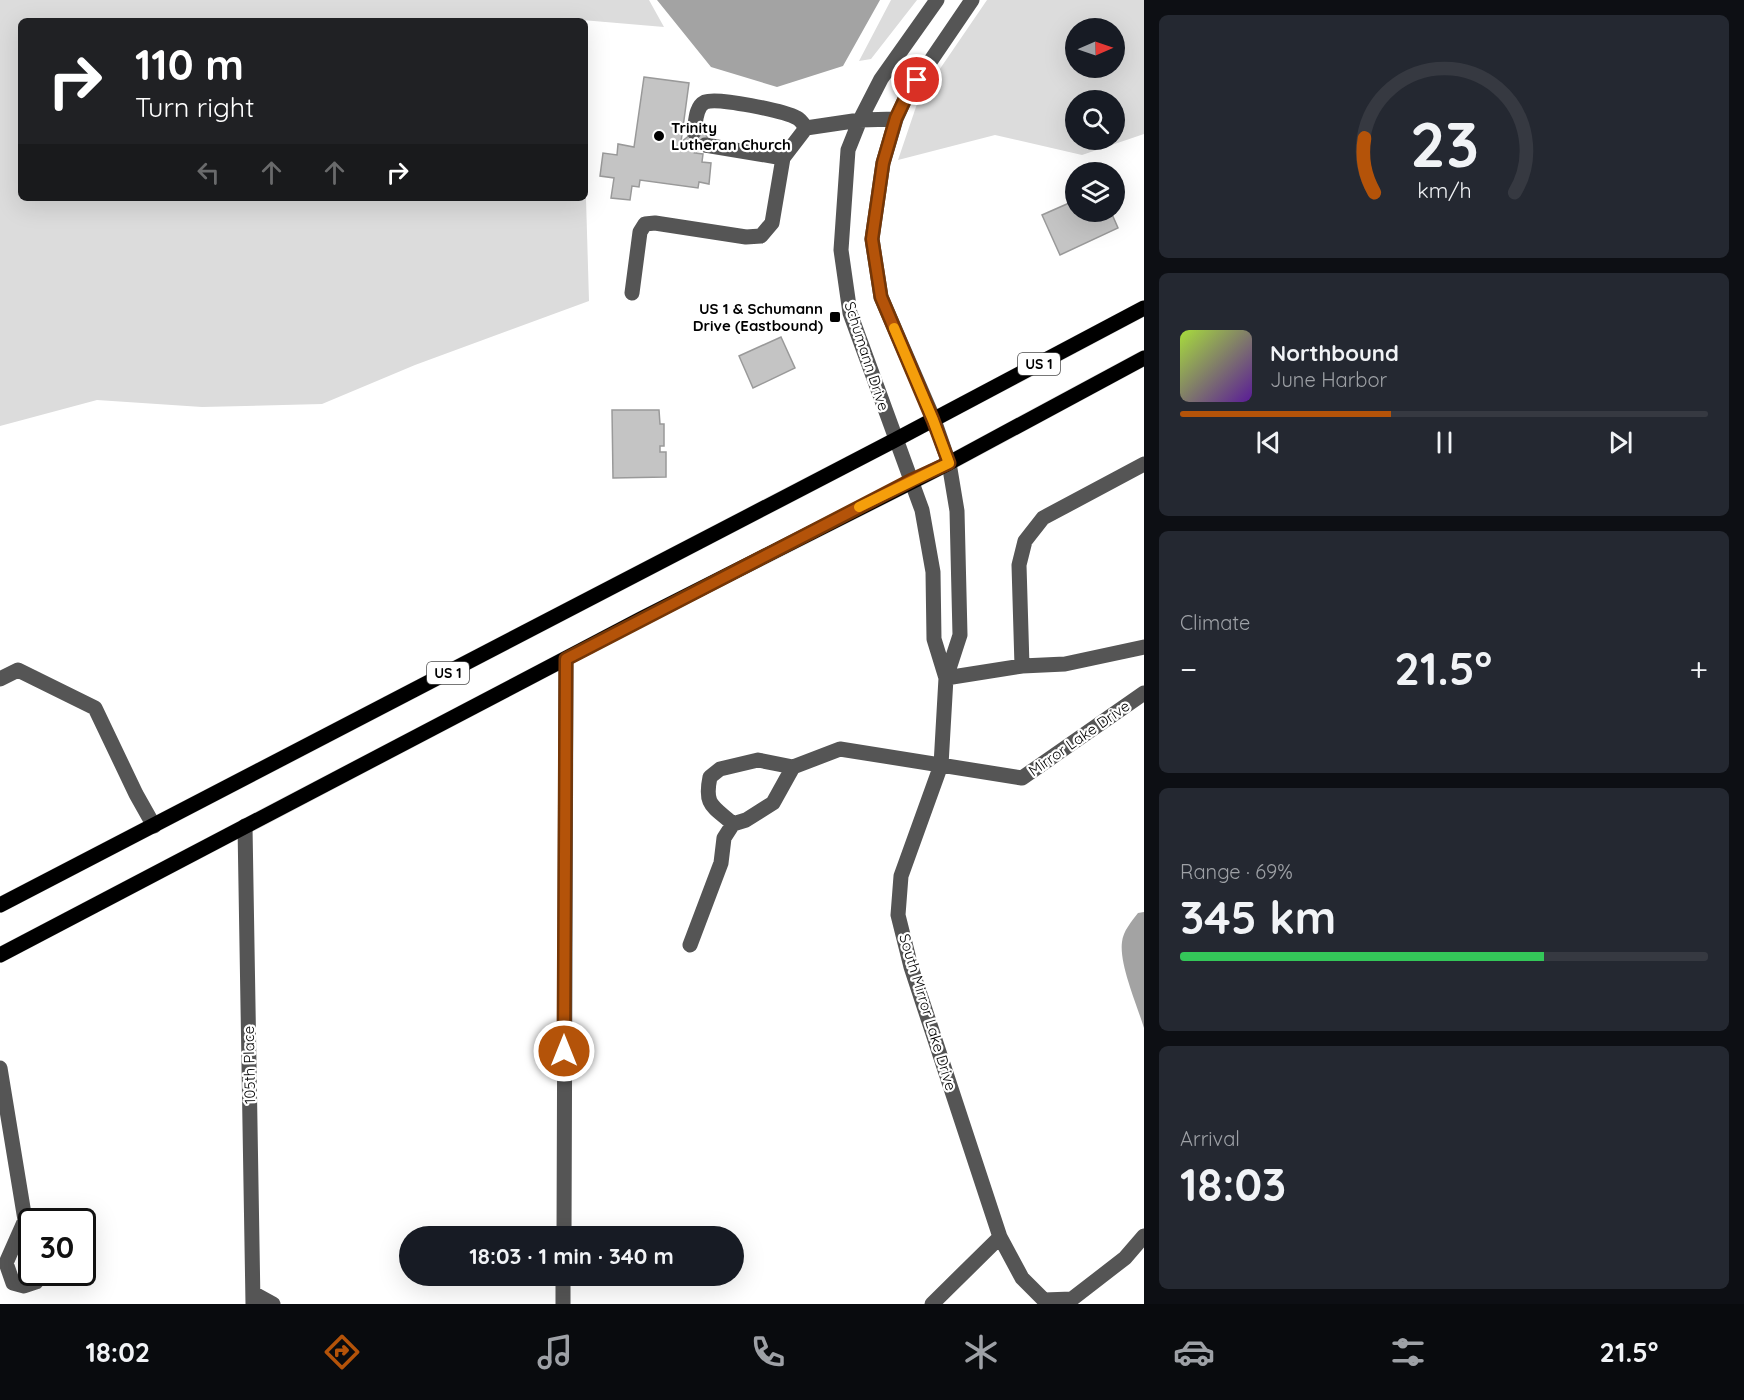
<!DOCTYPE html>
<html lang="en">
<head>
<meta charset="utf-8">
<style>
  :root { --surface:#171b24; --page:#242831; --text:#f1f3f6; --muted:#9ea1a6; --line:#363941; --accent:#b45309 }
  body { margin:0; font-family:Quicksand,sans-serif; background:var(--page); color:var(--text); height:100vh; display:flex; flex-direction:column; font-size:22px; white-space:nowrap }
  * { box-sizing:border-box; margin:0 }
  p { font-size:20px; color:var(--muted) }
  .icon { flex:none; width:33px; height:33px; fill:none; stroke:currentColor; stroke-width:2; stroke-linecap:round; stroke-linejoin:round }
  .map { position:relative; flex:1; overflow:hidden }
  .sheet { display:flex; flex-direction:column; gap:15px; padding:15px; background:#0d0f14; width:600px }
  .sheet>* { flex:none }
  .guide { position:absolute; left:18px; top:18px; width:570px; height:183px; border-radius:9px; box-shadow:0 6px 24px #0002; background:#202124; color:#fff; overflow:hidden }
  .needle { width:39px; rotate:88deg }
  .controls { position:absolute; left:1065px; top:18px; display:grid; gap:12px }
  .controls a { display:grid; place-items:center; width:60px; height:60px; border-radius:50%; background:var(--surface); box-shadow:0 6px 24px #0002; font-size:30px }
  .speed { position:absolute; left:18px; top:1208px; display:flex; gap:12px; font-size:30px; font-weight:700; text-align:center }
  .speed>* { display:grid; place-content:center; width:78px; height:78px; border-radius:50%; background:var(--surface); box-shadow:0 6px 24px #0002; line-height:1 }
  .speed .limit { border:3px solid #111; border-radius:9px; background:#fff; color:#111 }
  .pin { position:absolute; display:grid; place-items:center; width:51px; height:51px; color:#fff; margin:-26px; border:3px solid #fff; border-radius:50%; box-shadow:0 2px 6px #0007 }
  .me { position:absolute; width:66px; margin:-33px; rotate:0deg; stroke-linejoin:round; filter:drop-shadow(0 0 4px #0008) }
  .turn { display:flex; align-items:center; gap:21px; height:126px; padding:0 18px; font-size:27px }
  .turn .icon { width:78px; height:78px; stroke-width:2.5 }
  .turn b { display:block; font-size:42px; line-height:51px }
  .lanes { display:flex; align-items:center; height:57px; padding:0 18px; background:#0003; justify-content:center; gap:30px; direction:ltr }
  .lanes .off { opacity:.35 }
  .big { font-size:45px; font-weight:700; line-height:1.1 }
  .sheet .card { flex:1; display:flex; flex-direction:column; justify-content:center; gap:9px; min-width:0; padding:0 21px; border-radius:9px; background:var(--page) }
  .sheet .dial { align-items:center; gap:0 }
  .dial svg { height:156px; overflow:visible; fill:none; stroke:var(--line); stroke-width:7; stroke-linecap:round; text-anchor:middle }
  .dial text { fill:var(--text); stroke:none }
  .song { display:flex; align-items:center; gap:18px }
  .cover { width:72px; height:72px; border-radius:9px; background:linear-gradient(135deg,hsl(80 70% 55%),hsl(270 70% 35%)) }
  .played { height:6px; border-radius:3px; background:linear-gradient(90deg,var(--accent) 40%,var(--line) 40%) }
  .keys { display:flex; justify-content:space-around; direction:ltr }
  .heat { display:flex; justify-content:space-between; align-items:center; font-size:33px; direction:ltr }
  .charge { height:9px; border-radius:4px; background:linear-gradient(90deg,#34c759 69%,var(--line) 0) }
  .trip { position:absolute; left:399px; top:1226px; width:345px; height:60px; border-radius:30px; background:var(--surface); box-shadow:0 6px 24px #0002; font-weight:700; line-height:60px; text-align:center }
  .tabs { display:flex; height:96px; justify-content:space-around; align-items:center; background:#090b0e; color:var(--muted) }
  .tabs .icon { width:42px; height:42px }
  .tabs .current { color:var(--accent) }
  .tabs b { font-size:27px; color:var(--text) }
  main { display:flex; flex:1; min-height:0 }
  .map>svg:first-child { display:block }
</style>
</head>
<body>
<main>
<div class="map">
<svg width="1144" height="1304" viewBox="0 0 1144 1304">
  <rect width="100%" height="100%" fill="#fff"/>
  <path fill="#dcdcdc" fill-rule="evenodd" d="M0,0H649L664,27L582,20L21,21V198H585V164L589,301L415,365L322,404L202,407L97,400L0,426Z
    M891,0H917L871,59L859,61Z
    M987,0H1144V134L1082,155L995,135L898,160L918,101ZM1076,28H1114V68H1076ZM1076,100H1114V140H1076Z"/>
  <path fill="#a3a3a3" d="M657,0H880L843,66L777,87L711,67Z
    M1144,912V1028C1137,1005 1119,964 1122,942C1123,931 1132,921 1138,913Z"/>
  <path fill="#c4c4c4" stroke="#999" stroke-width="1.5" d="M644,77L689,83L681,142L700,127L710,141L695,153L703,154L702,162L711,163L709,184L699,182L698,188L640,180L639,187L632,186L630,200L611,198L614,178L600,176L603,153L617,155L618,144L634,147Z
    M1076,200V212H1111L1118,228L1060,255L1042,215Z
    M781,337L795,368L753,388L739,356Z
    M612,410H659L660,424H664V446H660V452H666V477L613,478Z"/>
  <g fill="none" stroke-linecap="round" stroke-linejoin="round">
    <defs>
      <path id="major" d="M0,905L895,440L1144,308
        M0,955L641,619L949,463L1144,358"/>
    </defs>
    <use href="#major" stroke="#dbdbdb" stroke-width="16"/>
    <path stroke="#555" stroke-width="15" d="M937,0L881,79L860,120L848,150L841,250L850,313L922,510L933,572L934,639L946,678
      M972,0L906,97L896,119L883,163L872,239L881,297L934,420L949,463L957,511L960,635L946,678L941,765L901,876L898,915L911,967L1000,1237L1022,1278L1044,1300L1072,1299L1125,1258L1144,1236
      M694,132C696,122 695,107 705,102C718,97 784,111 797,118C801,120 803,124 806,128
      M705,145L783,158
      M632,293L640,232L645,224L655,223L746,237L761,236L772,223L783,158L806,128L860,120L896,119
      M1022,666L1019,565L1025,541L1043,518L1144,464
      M946,678L1022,666L1065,664L1144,647
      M0,679L18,670L95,708L136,794L154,826
      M733,824C713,806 704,806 710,777L720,769L758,760L793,767L840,749L1022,778L1144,693
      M245,826L253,1304
      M690,945L721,863L724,838L733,824L746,820L773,803L793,767
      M0,1068L25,1220L32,1236
      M25,1220L6,1263L13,1283L24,1286L36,1282L39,1272
      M564,1236L566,659
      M253,1293L273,1304
      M563,1304V1275
      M932,1304L1000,1237"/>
    <use href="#major" stroke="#000" stroke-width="15"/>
  </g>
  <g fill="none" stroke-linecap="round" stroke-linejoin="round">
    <defs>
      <path id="route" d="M564,1051L566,659L912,480L949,463L933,420L881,297L872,239L883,163L896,118L906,97L917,80"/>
    </defs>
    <use href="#route" stroke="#753606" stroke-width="15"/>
    <use href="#route" stroke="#b45309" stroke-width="10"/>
    <path stroke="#f59e0b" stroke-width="10" d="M859,507L949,463L933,420L894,328"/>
  </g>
  <g fill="#000" stroke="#fff" stroke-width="2">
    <circle cx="659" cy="136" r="6"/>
    <rect x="829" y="311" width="12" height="12" rx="3"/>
  </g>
  <g text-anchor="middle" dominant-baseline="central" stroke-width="4.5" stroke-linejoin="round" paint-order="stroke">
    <g fill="#fff" stroke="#4c4c4c" stroke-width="1.5">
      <rect x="1018" y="353" width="42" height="22" rx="4.5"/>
      <rect x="427" y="662" width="42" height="22" rx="4.5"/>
    </g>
    <g font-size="14" font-weight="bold" fill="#000">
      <text x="1039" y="364">US 1</text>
      <text x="448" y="673">US 1</text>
    </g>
    <g font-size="15" font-weight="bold" fill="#000" stroke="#fff" text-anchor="start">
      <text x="671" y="127">Trinity<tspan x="671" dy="17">Lutheran Church</tspan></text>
      <text x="823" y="308" text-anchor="end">US 1 &amp; Schumann<tspan x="823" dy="17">Drive (Eastbound)</tspan></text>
    </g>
    <g font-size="15" fill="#000" stroke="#fff">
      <text transform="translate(867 356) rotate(72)">Schumann Drive</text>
      <text transform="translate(1079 738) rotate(-35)">Mirror Lake Drive</text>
      <text transform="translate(928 1012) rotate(73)">South Mirror Lake Drive</text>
      <text transform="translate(249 1065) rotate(-91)">105th Place</text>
    </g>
  </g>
</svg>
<div class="controls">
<a><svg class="needle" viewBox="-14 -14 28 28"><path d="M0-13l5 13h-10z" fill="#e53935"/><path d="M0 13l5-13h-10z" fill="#9ea1a6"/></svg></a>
<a><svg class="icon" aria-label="search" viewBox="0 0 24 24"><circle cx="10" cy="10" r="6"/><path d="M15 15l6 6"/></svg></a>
<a><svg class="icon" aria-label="layers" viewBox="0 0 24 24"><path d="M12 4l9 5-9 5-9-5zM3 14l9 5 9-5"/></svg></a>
</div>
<div class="speed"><div class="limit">30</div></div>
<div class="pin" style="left:917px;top:80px;background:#d93025"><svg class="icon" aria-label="arrive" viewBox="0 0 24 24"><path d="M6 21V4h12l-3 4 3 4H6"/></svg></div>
<svg class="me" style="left:564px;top:1051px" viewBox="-20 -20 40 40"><circle r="17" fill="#b45309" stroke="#fff" stroke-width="3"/><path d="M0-11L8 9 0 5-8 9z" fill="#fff"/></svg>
<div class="trip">18:03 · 1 min · 340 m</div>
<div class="guide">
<div class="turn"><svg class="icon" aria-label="right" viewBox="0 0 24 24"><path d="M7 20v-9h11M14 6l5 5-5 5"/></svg><div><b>110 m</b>Turn right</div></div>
<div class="lanes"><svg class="icon off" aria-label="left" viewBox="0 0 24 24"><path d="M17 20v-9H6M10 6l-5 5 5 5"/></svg><svg class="icon off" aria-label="ahead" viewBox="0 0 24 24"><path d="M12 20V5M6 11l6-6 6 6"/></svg><svg class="icon off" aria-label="ahead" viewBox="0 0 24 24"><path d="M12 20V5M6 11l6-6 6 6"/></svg><svg class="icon" aria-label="right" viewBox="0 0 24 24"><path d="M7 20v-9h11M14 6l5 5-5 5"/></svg></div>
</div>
</div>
<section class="sheet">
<div class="card dial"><svg viewBox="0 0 100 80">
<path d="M14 69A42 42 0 1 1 86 69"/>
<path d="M14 69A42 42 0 0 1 9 41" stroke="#b45309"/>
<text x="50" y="56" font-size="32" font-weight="700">23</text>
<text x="50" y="72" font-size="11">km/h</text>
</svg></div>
<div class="card">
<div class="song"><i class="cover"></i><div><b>Northbound</b><p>June Harbor</p></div></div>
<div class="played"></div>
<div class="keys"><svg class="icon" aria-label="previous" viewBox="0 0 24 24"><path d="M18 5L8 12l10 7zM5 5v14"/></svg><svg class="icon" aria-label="pause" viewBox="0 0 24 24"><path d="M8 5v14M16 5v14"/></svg><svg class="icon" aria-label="next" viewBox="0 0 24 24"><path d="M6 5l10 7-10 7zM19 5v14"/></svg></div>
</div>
<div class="card"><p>Climate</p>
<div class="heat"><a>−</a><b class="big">21.5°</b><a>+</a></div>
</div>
<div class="card"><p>Range · 69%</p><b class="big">345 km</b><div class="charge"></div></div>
<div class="card"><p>Arrival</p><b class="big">18:03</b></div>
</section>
</main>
<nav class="tabs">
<b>18:02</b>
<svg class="icon current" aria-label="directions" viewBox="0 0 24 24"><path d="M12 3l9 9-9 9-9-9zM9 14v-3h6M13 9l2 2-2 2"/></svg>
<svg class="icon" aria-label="music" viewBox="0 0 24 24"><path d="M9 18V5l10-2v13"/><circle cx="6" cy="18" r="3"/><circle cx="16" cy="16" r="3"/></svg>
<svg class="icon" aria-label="phone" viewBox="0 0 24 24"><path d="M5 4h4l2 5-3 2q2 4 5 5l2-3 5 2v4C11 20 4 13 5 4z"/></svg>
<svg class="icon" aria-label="climate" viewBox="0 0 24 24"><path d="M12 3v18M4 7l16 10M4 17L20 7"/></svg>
<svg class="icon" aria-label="car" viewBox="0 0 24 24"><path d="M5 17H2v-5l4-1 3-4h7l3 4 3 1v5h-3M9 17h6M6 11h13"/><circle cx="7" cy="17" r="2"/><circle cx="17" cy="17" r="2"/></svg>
<svg class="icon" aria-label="filters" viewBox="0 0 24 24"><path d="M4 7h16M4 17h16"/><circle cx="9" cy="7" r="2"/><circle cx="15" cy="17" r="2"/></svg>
<b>21.5°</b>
</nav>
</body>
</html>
